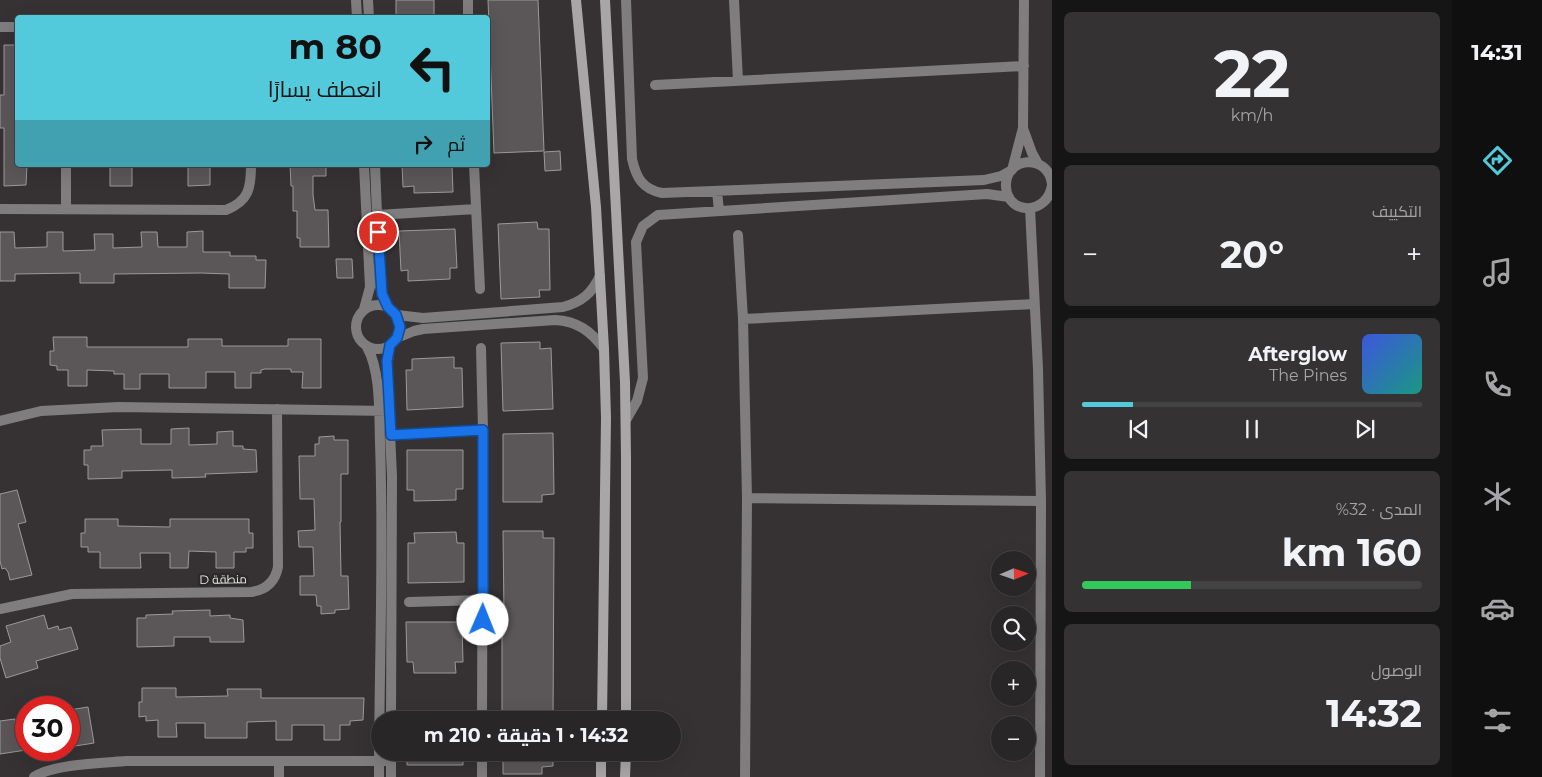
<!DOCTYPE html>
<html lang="ar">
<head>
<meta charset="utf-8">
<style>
  :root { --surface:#282626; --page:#343232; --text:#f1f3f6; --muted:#a5a5a7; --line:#444343; --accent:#53cadc }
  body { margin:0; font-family:Montserrat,Cairo,sans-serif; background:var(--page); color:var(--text); direction:rtl; height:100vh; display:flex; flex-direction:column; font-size:19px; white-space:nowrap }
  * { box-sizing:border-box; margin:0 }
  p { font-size:16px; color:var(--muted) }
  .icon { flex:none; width:28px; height:28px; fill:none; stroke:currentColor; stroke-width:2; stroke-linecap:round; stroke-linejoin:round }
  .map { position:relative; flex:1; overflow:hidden; direction:ltr }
  .side { display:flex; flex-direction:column; gap:12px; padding:12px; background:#161515; width:400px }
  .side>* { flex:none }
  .guide { position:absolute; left:15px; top:15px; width:475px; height:152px; border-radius:5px; box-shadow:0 5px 20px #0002,0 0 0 1px var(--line); direction:rtl; background:#53cadc; color:#111; overflow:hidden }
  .needle { width:32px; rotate:88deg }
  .controls { position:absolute; left:991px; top:551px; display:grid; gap:10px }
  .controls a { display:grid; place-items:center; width:45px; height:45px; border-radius:50%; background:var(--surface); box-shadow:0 5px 20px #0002,0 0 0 1px var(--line); font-size:25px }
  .speed { position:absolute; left:15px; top:696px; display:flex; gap:10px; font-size:25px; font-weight:700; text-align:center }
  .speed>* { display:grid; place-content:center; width:65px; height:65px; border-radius:50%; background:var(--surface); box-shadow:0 5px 20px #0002,0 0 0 1px var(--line); line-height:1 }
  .speed .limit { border:8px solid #d22; background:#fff; color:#111 }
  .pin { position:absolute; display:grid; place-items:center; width:42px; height:42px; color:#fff; margin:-21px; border:2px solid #fff; border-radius:50%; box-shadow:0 1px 5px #0007 }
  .me { position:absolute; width:55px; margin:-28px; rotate:1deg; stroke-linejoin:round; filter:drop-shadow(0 0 4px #0008) }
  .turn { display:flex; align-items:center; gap:18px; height:105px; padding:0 25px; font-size:22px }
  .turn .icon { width:65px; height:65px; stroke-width:2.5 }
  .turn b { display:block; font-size:35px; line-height:42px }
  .then { display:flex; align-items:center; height:48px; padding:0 25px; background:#0003; gap:10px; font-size:19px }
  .big { font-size:38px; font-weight:700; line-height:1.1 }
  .side .tile { flex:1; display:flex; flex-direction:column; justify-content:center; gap:8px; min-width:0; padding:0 18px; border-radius:8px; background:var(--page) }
  .side .dial { align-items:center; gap:0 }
  .dial b { font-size:65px; line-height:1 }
  .song { display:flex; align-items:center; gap:15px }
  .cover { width:60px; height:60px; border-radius:8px; background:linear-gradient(135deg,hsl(230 70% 55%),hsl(170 70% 35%)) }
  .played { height:5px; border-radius:2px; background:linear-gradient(90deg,var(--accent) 15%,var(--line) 15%) }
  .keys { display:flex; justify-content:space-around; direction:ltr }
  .heat { display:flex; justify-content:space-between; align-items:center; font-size:28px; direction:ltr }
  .charge { height:8px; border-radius:4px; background:linear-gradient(90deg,#34c759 32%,var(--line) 0) }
  .trip { position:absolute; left:371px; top:711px; width:310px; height:50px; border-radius:25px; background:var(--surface); box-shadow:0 5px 20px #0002,0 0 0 1px var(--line); font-weight:700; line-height:50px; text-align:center; direction:rtl }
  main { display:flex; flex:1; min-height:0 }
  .tab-bar { display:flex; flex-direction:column; width:90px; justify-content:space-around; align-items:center; background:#100f0f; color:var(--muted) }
  .tab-bar .icon { width:35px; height:35px }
  .tab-bar .selected { color:var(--accent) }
  .tab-bar b { font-size:22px; color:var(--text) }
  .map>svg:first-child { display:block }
</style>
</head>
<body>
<main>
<nav class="tab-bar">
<b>14:31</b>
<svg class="icon selected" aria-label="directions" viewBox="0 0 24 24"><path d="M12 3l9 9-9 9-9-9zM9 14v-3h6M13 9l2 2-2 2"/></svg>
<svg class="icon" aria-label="music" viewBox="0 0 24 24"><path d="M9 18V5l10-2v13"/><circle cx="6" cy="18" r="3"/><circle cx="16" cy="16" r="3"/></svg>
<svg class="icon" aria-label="phone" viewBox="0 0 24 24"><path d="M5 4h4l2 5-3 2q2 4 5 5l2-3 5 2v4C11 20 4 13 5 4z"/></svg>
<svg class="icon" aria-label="climate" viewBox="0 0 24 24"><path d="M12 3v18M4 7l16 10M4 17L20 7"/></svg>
<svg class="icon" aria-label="car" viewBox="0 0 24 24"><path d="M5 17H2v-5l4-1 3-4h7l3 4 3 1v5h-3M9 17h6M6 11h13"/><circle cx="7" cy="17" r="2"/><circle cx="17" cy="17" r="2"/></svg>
<svg class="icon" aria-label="filters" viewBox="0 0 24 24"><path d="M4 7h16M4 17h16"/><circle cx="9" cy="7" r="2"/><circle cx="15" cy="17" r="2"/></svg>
</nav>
<section class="side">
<div class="tile dial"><b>22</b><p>km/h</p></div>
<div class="tile"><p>التكييف</p>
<div class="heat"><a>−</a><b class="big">20°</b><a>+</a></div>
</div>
<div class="tile">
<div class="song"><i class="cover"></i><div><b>Afterglow</b><p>The Pines</p></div></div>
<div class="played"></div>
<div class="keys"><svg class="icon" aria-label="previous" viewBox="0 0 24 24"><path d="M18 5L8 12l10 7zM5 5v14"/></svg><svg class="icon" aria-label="pause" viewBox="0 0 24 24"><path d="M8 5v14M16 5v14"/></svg><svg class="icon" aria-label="next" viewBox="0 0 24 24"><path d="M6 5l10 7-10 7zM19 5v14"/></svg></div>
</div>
<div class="tile"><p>المدى · 32%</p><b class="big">160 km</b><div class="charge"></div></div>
<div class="tile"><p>الوصول</p><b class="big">14:32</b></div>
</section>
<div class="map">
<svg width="1052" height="777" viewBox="0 0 1052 777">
  <rect width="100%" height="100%" fill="#363233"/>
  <path fill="#5b5758" stroke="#9d999a" d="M396,0H434V18H396Z
    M488,0H538L544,151L494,153Z
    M4,45H18V165H27L26,185L4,186V128H0V95H4Z
    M560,151L561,170L545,171L544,152Z
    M110,165H132V186H110Z
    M188,165H210V185L188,186Z
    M290,165H326V176H313V195L315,210H328L329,247H300V238H297V211H293V186H291Z
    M402,165H452L453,192L414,193V186L403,187Z
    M537,222L538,229H549L550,290H539L540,297L501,299L498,224Z
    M455,229L457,268H450V279L408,281V270L401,271L399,231Z
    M203,231V252H230V256H256V260H266L265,288H229V274L201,273L114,274V283H80V273L15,274V281H0V232H14L15,248L47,247V232H63V251L95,250L94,234H113V248L142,247L141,232H157L158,247H187V232Z
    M336,259H352L353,278H337Z
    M53,337H87V347H188V339H222V346H288V339H321V388H302L303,372H291V369H265L261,370V373H251V388H235V372H206V388H169V374H140V389H124V374H114V371L87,370V386H68V370H57V366L50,365V351H54Z
    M540,342V349L551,348L553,409L503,411L501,343Z
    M454,357V368H462L463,407L407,410L406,370H412V359Z
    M189,428V445L217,444V432L233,431V446H243V449L256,450L257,472L205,474L206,477L172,478V470L122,471V478L88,479V465H84V450H91V446H103L102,430L141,429V444H171V429Z
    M553,433L554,494L542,495V502H503V434Z
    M334,436V440H348V474H341V522H340L341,576H348L349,609L335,610V613L321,614V606H317L316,595H300V576H314L313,547H299L298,531L315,530L314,499H300L299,456H315V444H319V437Z
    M407,450H463V489H456V500L414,501V490H407Z
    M17,490L26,522L18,524L32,575L10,580L8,572L5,568L2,569L0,561V494Z
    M85,519H118V526L170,527V519H249V533H253V548H246V552H234V568H216V552L189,551L188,568H170V553H140L141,568H100V552H88V547H81V533H85Z
    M503,531H543V538H554L553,720H514V712H502V615H504Z
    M456,532L457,543H464V582L408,583V543H415L414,533Z
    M210,610V616L230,615V618L243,620L244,642H210V637H174V646L137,647V618H146V615L173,614L172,611Z
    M44,615L48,629L58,626L59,630L71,627L78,649L36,661L38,668L6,678L0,658V646L11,642L6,626Z
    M406,622H462L463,662H455L456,673H414L413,662H407Z
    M142,688H176V697L228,696L227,689H261V698H364L363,720L350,721V725H340V740H324V725H292V740H276V721L247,722V738H205V723H176L177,737H158V720L146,721V716L139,717V702H142Z
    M88,707L94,743L69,747V710Z
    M15,719L17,733L26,731V750L0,754V721Z
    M407,752H463V765H407Z
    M514,752H553V766L542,767V774H503V761L515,760Z"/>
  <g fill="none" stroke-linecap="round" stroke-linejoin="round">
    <path stroke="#7f7d7d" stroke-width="10" d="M356,0L357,18
      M368,0L369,18
      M468,0V18
      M626,0L632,159C636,177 642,189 662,193L984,180L1001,176L1010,171
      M734,0L738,81
      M0,27H18
      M655,85L1024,66
      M1024,131L1032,153L1038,164
      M375,165L380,286L382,294L388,307
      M474,165L480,289
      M1012,170L1023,128L1024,0
      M1052,184C1048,152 1004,157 1006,187C1008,216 1048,215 1052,185
      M717,191L719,211
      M1030,208L1038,369L1041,501L1040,777
      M0,209L226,210C249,201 251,188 251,165
      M66,209V165
      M377,215L476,209
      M738,235L743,319L747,498L745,777
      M356 327a22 22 0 1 1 44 0a22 22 0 1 1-44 0Z
      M364,309L370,287L364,165
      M397,315L423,318L563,307C582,302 592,293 600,276
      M743,319L1034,304
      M397,338L414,331L423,329L555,320C577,321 591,331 604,349
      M390,345L387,369L392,476L391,720
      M367,347C381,372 379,414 380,443C384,555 379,666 379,777
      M481,348L483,430L482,720
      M626,420L637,401L643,378L636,242L643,226L658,215L987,194L1009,197
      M0,421L41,411L118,407L390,411
      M391,435L483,430
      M747,498L1041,501
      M409,602L483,600
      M0,609L72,594L251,592C266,590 275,582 278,567L277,409
      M391,752V777
      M34,777C53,764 101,763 126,761H391
      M279,777V761
      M482,777V752"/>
    <path stroke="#a9a6a7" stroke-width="10" d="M576,0L596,207L604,349L606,418L602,720
      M605,0L625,382L626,458V720
      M601,777V752
      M625,777L626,752"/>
  </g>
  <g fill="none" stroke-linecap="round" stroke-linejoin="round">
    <defs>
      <path id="route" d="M378,232L382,294L388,307L396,315L400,327L397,338L390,345L387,361L391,435L483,430V620"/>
    </defs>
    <use href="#route" stroke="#114b97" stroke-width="12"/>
    <use href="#route" stroke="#1a73e8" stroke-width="9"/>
  </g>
  <g text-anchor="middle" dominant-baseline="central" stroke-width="5" stroke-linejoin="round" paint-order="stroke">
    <g font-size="12" fill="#eae7e8" stroke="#2c2929">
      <text transform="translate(223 579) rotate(-1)">D منطقة</text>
    </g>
  </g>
</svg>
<div class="controls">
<a><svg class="needle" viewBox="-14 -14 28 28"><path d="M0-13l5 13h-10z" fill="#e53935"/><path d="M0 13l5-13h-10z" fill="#a5a5a7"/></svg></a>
<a><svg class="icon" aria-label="search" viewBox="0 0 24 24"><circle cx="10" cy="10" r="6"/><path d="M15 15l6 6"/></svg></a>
<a>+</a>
<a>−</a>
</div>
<div class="speed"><div class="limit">30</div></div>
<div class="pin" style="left:378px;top:232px;background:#d93025"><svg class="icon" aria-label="arrive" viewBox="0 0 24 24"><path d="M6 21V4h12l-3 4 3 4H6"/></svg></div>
<svg class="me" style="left:483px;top:620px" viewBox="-20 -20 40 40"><circle r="19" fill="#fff"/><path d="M0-13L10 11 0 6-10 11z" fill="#1a73e8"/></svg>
<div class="trip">14:32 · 1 دقيقة · 210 m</div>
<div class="guide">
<div class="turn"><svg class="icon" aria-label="left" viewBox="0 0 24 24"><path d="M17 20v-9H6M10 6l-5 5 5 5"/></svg><div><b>80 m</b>انعطف يسارًا</div></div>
<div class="then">ثم<svg class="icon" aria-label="right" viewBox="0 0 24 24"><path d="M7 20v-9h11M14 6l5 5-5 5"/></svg></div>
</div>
</div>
</main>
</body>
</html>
